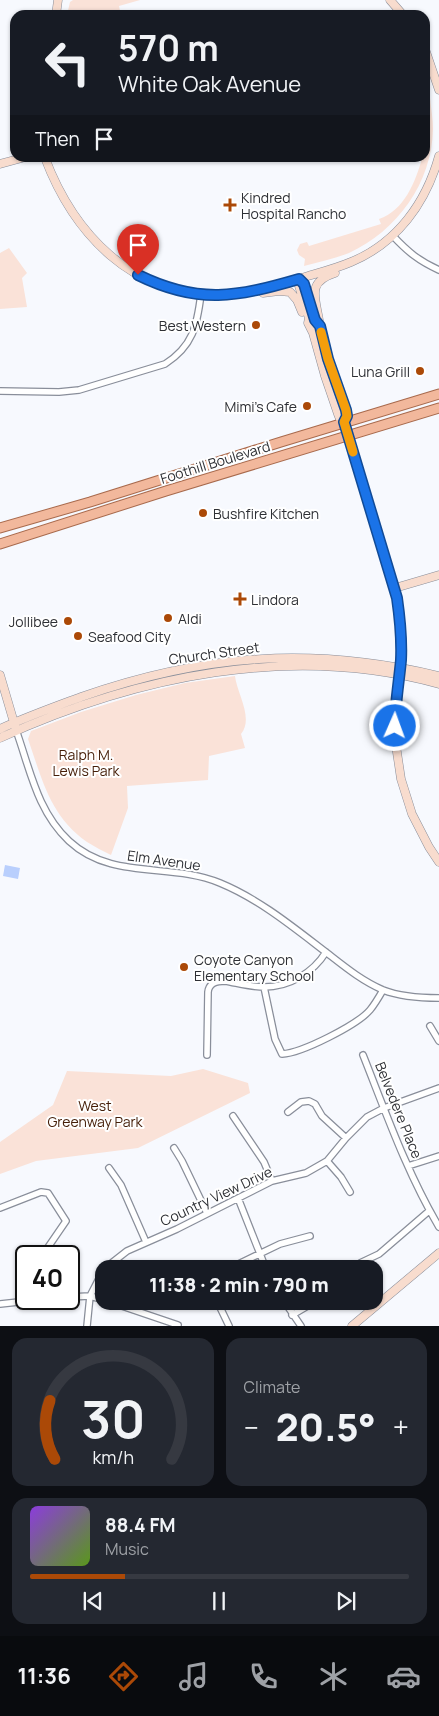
<!DOCTYPE html>
<html lang="en">
<head>
<meta charset="utf-8">
<style>
  :root { --surface:#171b24; --page:#242831; --text:#f1f3f6; --muted:#9ea1a6; --line:#363941; --accent:#ab4907 }
  body { margin:0; font-family:Manrope,sans-serif; background:var(--page); color:var(--text); height:100vh; display:flex; flex-direction:column; font-size:19px; white-space:nowrap }
  * { box-sizing:border-box; margin:0 }
  p { font-size:16px; color:var(--muted) }
  .icon { flex:none; width:28px; height:28px; fill:none; stroke:currentColor; stroke-width:2; stroke-linecap:round; stroke-linejoin:round }
  .map { position:relative; height:1326px; overflow:hidden }
  .sheet { display:flex; flex-direction:column; gap:12px; padding:12px; background:#0d0f14; flex:1 }
  .sheet>* { flex:none }
  .guide { position:absolute; left:10px; top:10px; width:420px; height:152px; border-radius:15px; box-shadow:0 1px 4px #0004; background:#171b24; color:var(--text); overflow:hidden }
  .speed { position:absolute; left:15px; top:1245px; display:flex; gap:10px; font-size:25px; font-weight:700; text-align:center }
  .speed>* { display:grid; place-content:center; width:65px; height:65px; border-radius:50%; background:var(--surface); box-shadow:0 1px 4px #0004; line-height:1 }
  .speed .limit { border:2px solid #111; border-radius:8px; background:#fff; color:#111 }
  .pin { position:absolute; display:grid; place-items:center; width:42px; height:42px; color:#fff; margin:-51px -21px; border-radius:50% 50% 50% 0; rotate:-45deg; box-shadow:0 0 5px #0007 }
  .pin .icon { rotate:45deg }
  .me { position:absolute; width:55px; margin:-28px; rotate:2deg; stroke-linejoin:round; filter:drop-shadow(0 0 4px #0008) }
  .turn { display:flex; align-items:center; gap:18px; height:105px; padding:0 25px; font-size:22px }
  .turn .icon { width:65px; height:65px; stroke-width:2.5 }
  .turn b { display:block; font-size:35px; line-height:42px }
  .then { display:flex; align-items:center; height:48px; padding:0 25px; background:#0003; gap:10px; font-size:19px }
  .big { font-size:38px; font-weight:800; line-height:1.1 }
  .sheet .tile { flex:1; display:flex; flex-direction:column; justify-content:center; gap:8px; min-width:0; padding:0 18px; border-radius:15px; background:var(--page) }
  .sheet .dial { align-items:center; gap:0 }
  .dial svg { height:130px; overflow:visible; fill:none; stroke:var(--line); stroke-width:7; stroke-linecap:round; text-anchor:middle }
  .dial text { fill:var(--text); stroke:none }
  .song { display:flex; align-items:center; gap:15px }
  .cover { width:60px; height:60px; border-radius:8px; background:linear-gradient(135deg,hsl(270 70% 55%),hsl(90 70% 35%)) }
  .played { height:5px; border-radius:2px; background:linear-gradient(90deg,var(--accent) 25%,var(--line) 25%) }
  .keys { display:flex; justify-content:space-around; direction:ltr }
  .heat { display:flex; justify-content:space-between; align-items:center; font-size:28px; direction:ltr }
  .sheet .tiles { flex:1; display:grid; gap:12px; grid-template-columns:1fr 1fr }
  .tile:last-child { grid-column:span 2 }
  .trip { position:absolute; left:95px; top:1260px; width:288px; height:50px; border-radius:15px; background:var(--surface); box-shadow:0 1px 4px #0004; font-weight:800; line-height:50px; text-align:center }
  .tabs { display:flex; height:80px; justify-content:space-around; align-items:center; background:#090b0e; color:var(--muted) }
  .tabs .icon { width:35px; height:35px }
  .tabs .current { color:var(--accent) }
  .tabs b { font-size:22px; color:var(--text) }
  .map>svg:first-child { display:block }
</style>
</head>
<body>
<div class="map">
<svg width="439" height="1326" viewBox="0 0 439 1326">
  <rect width="100%" height="100%" fill="#f7f9fe"/>
  <path fill="#fae2d8" d="M73,0H140L119,6L120,11L115,15H67L70,2Z
    M430,98C431,108 433,119 433,129C432,183 397,231 349,253C334,259 319,262 304,266L305,259L299,255L297,250L300,244L307,242L309,246L381,224L379,219C404,211 416,181 422,158H425V101Z
    M9,248L27,273L22,278L27,307L0,309V253Z
    M235,676C237,694 254,718 241,734L245,748L209,756L208,780L127,786L128,808L111,855C103,851 95,847 87,842C50,816 42,779 28,739L31,731L81,712L136,695L185,683Z
    M203,1069L248,1083L250,1093L138,1148L36,1161L0,1174V1142L53,1105L67,1071L171,1076Z"/>
  <path fill="#b9cffd" d="M5,865L20,868L18,879L3,876Z"/>
  <g fill="none" stroke-linecap="round" stroke-linejoin="round">
    <defs>
      <path id="street" d="M393,236C408,252 419,261 439,270
        M0,391L59,392L79,390L165,364C193,346 197,326 201,294
        M16,730C30,769 37,811 69,841C112,881 170,862 220,883C259,899 293,927 327,953C345,967 362,981 383,990C401,997 420,998 439,998
        M264,987L275,1039L282,1054C302,1053 357,1025 370,1010C375,1004 379,997 383,990
        M430,1026L439,1041
        M207,1055L208,992C209,983 216,981 225,981C237,983 251,987 264,987C289,987 313,973 326,952
        M363,1055C386,1113 407,1173 439,1227
        M288,1112L301,1102L309,1101L315,1104L322,1116L346,1138
        M233,1116L264,1162L272,1181
        M174,1148L182,1161L207,1213
        M327,1161L341,1177L350,1192
        M408,1166L439,1156
        M109,1168L121,1185L146,1242
        M238,1198L266,1269
        M0,1208L41,1192L48,1193L66,1221L42,1256
        M360,1263L379,1254L429,1211
        M104,1269L127,1251L177,1229L272,1181L306,1173L327,1161L346,1138L367,1117L384,1108L439,1088
        M228,1269L280,1244L310,1236
        M69,1297L90,1296L104,1300
        M107,1301L178,1325
        M217,1301L229,1326
        M284,1301L301,1326
        M0,1304L46,1299
        M292,1315L316,1301
        M87,1326L90,1296L104,1269"/>
      <path id="secondary" d="M390,0L403,15
        M56,15L58,0
        M425,49L439,90
        M45,158C74,234 132,296 219,295C250,295 279,285 308,276C322,272 337,268 351,262C397,243 426,203 439,156
        M0,164L22,158
        M299,279V286L309,318L308,323L313,333L325,376L338,414L340,419L344,422L397,598L401,625V656L395,713V739L401,779L412,814L429,847L439,862
        M305,289L315,320L320,326L328,359L346,411L347,416L344,422
        M263,293L279,291L290,292L297,300L302,312
        M319,320C315,296 307,282 335,273
        M395,588L439,575
        M0,675L15,726
        M0,729C26,717 54,707 81,697C204,654 312,646 439,676
        M0,738C136,676 292,643 439,684
        M352,1326L439,1253"/>
      <path id="primary" d="M0,528L90,502L281,442L439,394
        M0,544L166,491L439,408"/>
    </defs>
    <use href="#street" stroke="#898e9a" stroke-width="8"/>
    <use href="#secondary" stroke="#898e9a" stroke-width="9"/>
    <use href="#primary" stroke="#a86a4d" stroke-width="11"/>
    <use href="#street" stroke="#fff" stroke-width="5.5"/>
    <use href="#secondary" stroke="#f8dcce" stroke-width="8"/>
    <use href="#primary" stroke="#f2b89c" stroke-width="9"/>
  </g>
  <g fill="none" stroke-linecap="round" stroke-linejoin="round">
    <defs>
      <path id="route" d="M138,275C199,305 237,297 299,279L304,284L315,320L320,326L328,359L346,410L347,416L344,422L397,598C400,619 402,639 401,660C399,682 395,704 395,726"/>
    </defs>
    <use href="#route" stroke="#114b97" stroke-width="12"/>
    <use href="#route" stroke="#1a73e8" stroke-width="9"/>
    <path stroke="#f59e0b" stroke-width="9" d="M321,332L328,359L346,410L347,416L344,422L353,452"/>
  </g>
  <g fill="#ab4907" stroke="#fff" stroke-width="2">
    <path d="M227.5 197.5h5v5h5v5h-5v5h-5v-5h-5v-5h5z"/>
    <circle cx="256" cy="325" r="5"/>
    <circle cx="420" cy="371" r="5"/>
    <circle cx="307" cy="406" r="5"/>
    <circle cx="203" cy="513" r="5"/>
    <path d="M237.5 591.5h5v5h5v5h-5v5h-5v-5h-5v-5h5z"/>
    <circle cx="168" cy="618" r="5"/>
    <circle cx="68" cy="621" r="5"/>
    <circle cx="78" cy="636" r="5"/>
    <circle cx="184" cy="967" r="5"/>
  </g>
  <g text-anchor="middle" dominant-baseline="central" stroke-width="4" stroke-linejoin="round" paint-order="stroke">
    <g font-size="14" fill="#2e3035" stroke="#fff" text-anchor="start">
      <text x="241" y="197">Kindred<tspan x="241" dy="16">Hospital Rancho</tspan></text>
      <text x="246" y="325" text-anchor="end">Best Western</text>
      <text x="410" y="371" text-anchor="end">Luna Grill</text>
      <text x="297" y="406" text-anchor="end">Mimi's Cafe</text>
      <text x="213" y="513">Bushfire Kitchen</text>
      <text x="251" y="599">Lindora</text>
      <text x="178" y="618">Aldi</text>
      <text x="58" y="621" text-anchor="end">Jollibee</text>
      <text x="88" y="636">Seafood City</text>
      <text x="194" y="959">Coyote Canyon<tspan x="194" dy="16">Elementary School</tspan></text>
    </g>
    <g font-size="14" fill="#2e3035" stroke="#fff">
      <text transform="translate(215 462) rotate(-17)">Foothill Boulevard</text>
      <text transform="translate(214 653) rotate(-8)">Church Street</text>
      <text transform="translate(164 860) rotate(8)">Elm Avenue</text>
      <text transform="translate(399 1110) rotate(68)">Belvedere Place</text>
      <text transform="translate(216 1196) rotate(-25)">Country View Drive</text>
    </g>
    <g font-size="14" fill="#451e08" stroke="#fff">
      <text x="86" y="754">Ralph M.<tspan x="86" dy="16">Lewis Park</tspan></text>
      <text x="95" y="1105">West<tspan x="95" dy="16">Greenway Park</tspan></text>
    </g>
  </g>
</svg>
<div class="speed"><div class="limit">40</div></div>
<div class="pin" style="left:138px;top:275px;background:#d93025"><svg class="icon" aria-label="arrive" viewBox="0 0 24 24"><path d="M6 21V4h12l-3 4 3 4H6"/></svg></div>
<svg class="me" style="left:395px;top:726px" viewBox="-20 -20 40 40"><circle r="17" fill="#1a73e8" stroke="#fff" stroke-width="3"/><path d="M0-11L8 9 0 5-8 9z" fill="#fff"/></svg>
<div class="trip">11:38 · 2 min · 790 m</div>
<div class="guide">
<div class="turn"><svg class="icon" aria-label="left" viewBox="0 0 24 24"><path d="M17 20v-9H6M10 6l-5 5 5 5"/></svg><div><b>570 m</b>White Oak Avenue</div></div>
<div class="then">Then<svg class="icon" aria-label="arrive" viewBox="0 0 24 24"><path d="M6 21V4h12l-3 4 3 4H6"/></svg></div>
</div>
</div>
<section class="sheet">
<div class="tiles">
<div class="tile dial"><svg viewBox="0 0 100 80">
<path d="M14 69A42 42 0 1 1 86 69"/>
<path d="M14 69A42 42 0 0 1 11 33" stroke="#ab4907"/>
<text x="50" y="56" font-size="32" font-weight="700">30</text>
<text x="50" y="72" font-size="11">km/h</text>
</svg></div>
<div class="tile"><p>Climate</p>
<div class="heat"><a>−</a><b class="big">20.5°</b><a>+</a></div>
</div>
<div class="tile">
<div class="song"><i class="cover"></i><div><b>88.4 FM</b><p>Music</p></div></div>
<div class="played"></div>
<div class="keys"><svg class="icon" aria-label="previous" viewBox="0 0 24 24"><path d="M18 5L8 12l10 7zM5 5v14"/></svg><svg class="icon" aria-label="pause" viewBox="0 0 24 24"><path d="M8 5v14M16 5v14"/></svg><svg class="icon" aria-label="next" viewBox="0 0 24 24"><path d="M6 5l10 7-10 7zM19 5v14"/></svg></div>
</div>
</div>
</section>
<nav class="tabs">
<b>11:36</b>
<svg class="icon current" aria-label="directions" viewBox="0 0 24 24"><path d="M12 3l9 9-9 9-9-9zM9 14v-3h6M13 9l2 2-2 2"/></svg>
<svg class="icon" aria-label="music" viewBox="0 0 24 24"><path d="M9 18V5l10-2v13"/><circle cx="6" cy="18" r="3"/><circle cx="16" cy="16" r="3"/></svg>
<svg class="icon" aria-label="phone" viewBox="0 0 24 24"><path d="M5 4h4l2 5-3 2q2 4 5 5l2-3 5 2v4C11 20 4 13 5 4z"/></svg>
<svg class="icon" aria-label="climate" viewBox="0 0 24 24"><path d="M12 3v18M4 7l16 10M4 17L20 7"/></svg>
<svg class="icon" aria-label="car" viewBox="0 0 24 24"><path d="M5 17H2v-5l4-1 3-4h7l3 4 3 1v5h-3M9 17h6M6 11h13"/><circle cx="7" cy="17" r="2"/><circle cx="17" cy="17" r="2"/></svg>
</nav>
</body>
</html>
